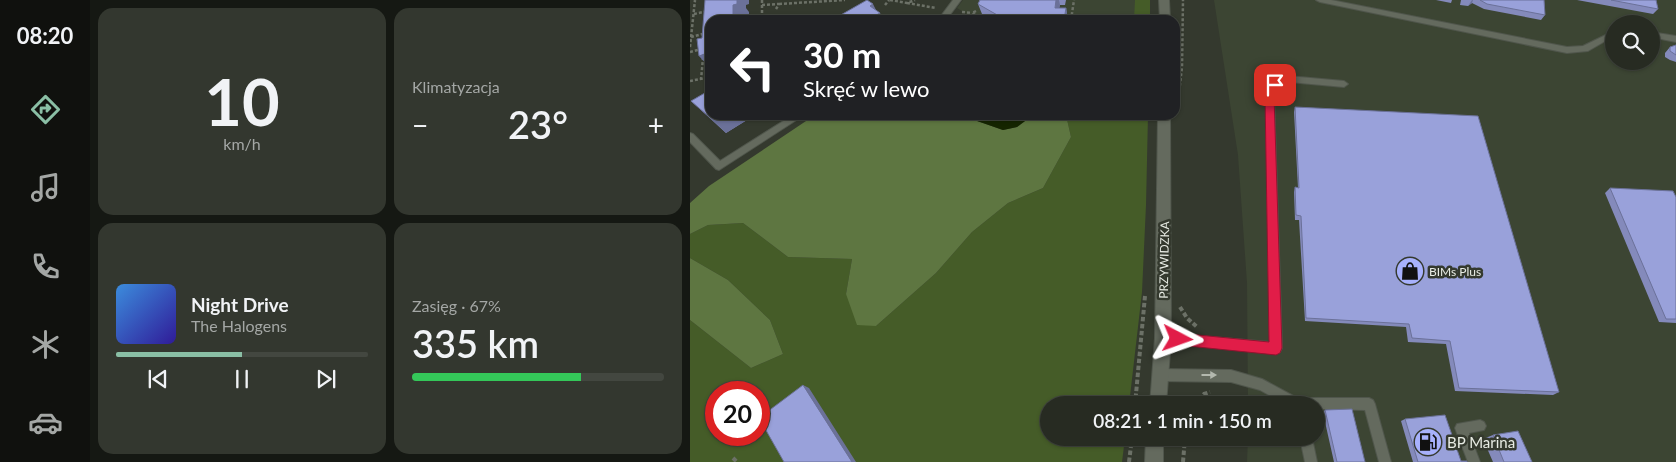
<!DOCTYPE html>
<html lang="pl">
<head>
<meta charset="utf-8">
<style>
  :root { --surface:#272b22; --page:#33372f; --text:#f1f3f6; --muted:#a4a7a5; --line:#434740; --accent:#8abfa5 }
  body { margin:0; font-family:Lato,sans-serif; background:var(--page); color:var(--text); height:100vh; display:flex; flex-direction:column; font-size:19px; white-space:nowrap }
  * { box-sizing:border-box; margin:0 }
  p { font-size:16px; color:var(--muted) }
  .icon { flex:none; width:28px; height:28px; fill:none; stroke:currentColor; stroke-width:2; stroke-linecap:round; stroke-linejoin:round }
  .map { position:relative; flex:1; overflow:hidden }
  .side { display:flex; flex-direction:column; gap:8px; padding:8px; background:#151813; width:600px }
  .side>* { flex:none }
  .hud { position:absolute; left:15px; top:15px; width:475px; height:105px; border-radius:15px; box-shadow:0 1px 4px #0004,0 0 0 1px var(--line); background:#202124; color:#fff; overflow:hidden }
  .fabs { position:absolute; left:915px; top:15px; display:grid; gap:10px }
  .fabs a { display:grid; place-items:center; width:55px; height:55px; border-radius:50%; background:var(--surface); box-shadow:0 1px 4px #0004,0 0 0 1px var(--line); font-size:25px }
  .speed { position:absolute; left:15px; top:381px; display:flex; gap:10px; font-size:25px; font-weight:700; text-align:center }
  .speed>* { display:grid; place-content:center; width:65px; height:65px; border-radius:50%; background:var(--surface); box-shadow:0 1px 4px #0004,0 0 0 1px var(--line); line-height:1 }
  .speed .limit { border:8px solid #d22; background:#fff; color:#111 }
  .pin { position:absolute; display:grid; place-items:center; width:42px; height:42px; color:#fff; margin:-21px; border-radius:10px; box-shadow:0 2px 8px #0006 }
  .me { position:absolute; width:55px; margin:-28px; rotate:94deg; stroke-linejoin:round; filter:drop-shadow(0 0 4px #0008) }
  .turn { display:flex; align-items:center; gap:18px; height:105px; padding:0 15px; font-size:22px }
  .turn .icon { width:65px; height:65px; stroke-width:2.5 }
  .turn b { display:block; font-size:35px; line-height:42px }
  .big { font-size:38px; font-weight:600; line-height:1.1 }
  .side .tile { flex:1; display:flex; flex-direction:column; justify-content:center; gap:8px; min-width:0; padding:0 18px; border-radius:15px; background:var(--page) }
  .side .dial { align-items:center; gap:0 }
  .dial b { font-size:65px; line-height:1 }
  .song { display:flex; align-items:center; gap:15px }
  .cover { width:60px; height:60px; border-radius:8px; background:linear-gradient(135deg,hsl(210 70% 55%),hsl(250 70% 35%)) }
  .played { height:5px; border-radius:2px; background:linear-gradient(90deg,var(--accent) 50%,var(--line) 50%) }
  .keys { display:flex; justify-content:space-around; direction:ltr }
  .heat { display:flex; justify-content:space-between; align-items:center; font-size:28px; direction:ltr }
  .charge { height:8px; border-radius:4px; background:linear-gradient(90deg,#34c759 67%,var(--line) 0) }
  .side .tiles { flex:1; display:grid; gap:8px; grid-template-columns:repeat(2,1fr) }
  .trip { position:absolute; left:350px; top:396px; width:285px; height:50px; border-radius:25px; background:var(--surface); box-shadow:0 1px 4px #0004,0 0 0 1px var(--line); font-weight:600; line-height:50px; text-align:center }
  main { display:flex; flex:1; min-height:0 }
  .tabs { display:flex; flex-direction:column; width:90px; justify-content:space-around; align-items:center; background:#10110e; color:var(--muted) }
  .tabs .icon { width:35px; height:35px }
  .tabs .current { color:var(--accent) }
  .tabs b { font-size:22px; color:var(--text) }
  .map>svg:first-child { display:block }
</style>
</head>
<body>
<main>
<nav class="tabs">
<b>08:20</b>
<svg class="icon current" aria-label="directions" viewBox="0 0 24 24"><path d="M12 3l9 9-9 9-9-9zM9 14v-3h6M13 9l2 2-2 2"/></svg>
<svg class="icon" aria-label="music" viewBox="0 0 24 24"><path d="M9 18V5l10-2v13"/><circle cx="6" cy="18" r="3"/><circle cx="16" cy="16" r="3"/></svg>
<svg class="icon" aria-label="phone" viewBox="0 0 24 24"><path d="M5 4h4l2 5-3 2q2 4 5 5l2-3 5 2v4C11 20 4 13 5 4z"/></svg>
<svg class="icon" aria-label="climate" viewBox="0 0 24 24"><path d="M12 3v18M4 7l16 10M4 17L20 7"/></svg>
<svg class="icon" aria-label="car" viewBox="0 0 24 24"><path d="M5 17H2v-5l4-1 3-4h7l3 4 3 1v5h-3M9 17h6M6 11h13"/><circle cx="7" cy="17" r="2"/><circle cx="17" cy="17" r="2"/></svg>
</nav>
<section class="side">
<div class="tiles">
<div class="tile dial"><b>10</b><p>km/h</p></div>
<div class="tile"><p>Klimatyzacja</p>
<div class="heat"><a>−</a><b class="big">23°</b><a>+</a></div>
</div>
<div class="tile">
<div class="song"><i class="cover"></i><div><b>Night Drive</b><p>The Halogens</p></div></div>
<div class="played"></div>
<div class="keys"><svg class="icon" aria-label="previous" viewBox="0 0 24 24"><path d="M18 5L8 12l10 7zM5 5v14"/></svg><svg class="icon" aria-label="pause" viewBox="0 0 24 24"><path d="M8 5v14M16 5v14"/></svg><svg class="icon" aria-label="next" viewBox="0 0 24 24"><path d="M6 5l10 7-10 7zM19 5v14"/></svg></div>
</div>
<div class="tile"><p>Zasięg · 67%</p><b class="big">335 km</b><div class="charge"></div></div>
</div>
</section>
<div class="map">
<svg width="986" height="462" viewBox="0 0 986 462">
  <rect width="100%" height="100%" fill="#34392e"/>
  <path fill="#3c4533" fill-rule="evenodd" d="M273,0H448V20H287L267,8Z
    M524,0H986V462H557L558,438H626V405H558L557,283L548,155ZM924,24H961V61H924Z"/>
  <path fill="#455c28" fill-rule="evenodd" d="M445,0H460V20H444Z
    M376,115H458L456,205L452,292L439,405H359V438H435L432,462H0V320L61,368L93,354L80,320L38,280L0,258V234L18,225L53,223L98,257L162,259L156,294L186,326L246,273L282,232L318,203L353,188L381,137ZM26,392H69V435H26Z"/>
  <path fill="#5e7641" d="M125,115H270L313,130L327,127L343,115H376L381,137L353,188L318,203L282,232L246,273L186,326L167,325L156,294L162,259L98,257L53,223L18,225L0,234V203L19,186Z
    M0,258L38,280L80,320L93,354L61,368L0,320Z"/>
  <path fill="#152500" d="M270,115H343L327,127L313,130Z"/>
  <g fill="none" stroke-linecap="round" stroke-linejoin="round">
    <defs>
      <path id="service" d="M263,0H271L256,20H248Z
        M626,0H641L877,47L893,46L924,31V36L898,51L877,53L630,2Z
        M961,32L986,36V42L961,37Z
        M598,76L654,81L658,84L654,87L599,82L588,87L584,96L592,348L590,352L586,353L469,342L467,338L469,334L473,333L580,342L576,96L582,83Z
        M103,115H114L29,170L26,169L0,142V133L3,134L30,161Z
        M470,369L541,370L572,379L607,398H679L683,400L685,404L701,462H689L675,410L626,409V405H597L570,390L541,382L470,381L466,379L464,375L466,371Z
        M790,420L794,422L796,426L794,430L779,433L790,462H778L765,428L767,424Z
        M610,438H622L627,462H615Z"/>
      <path id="tertiary" d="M469,0H479L480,20H470Z
        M468,115H480L481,338L476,405H460L465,338Z
        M456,438H473V462H455Z"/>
    </defs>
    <use href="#service" stroke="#50564c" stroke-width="2"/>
    <use href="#tertiary" stroke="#50564c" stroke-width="2"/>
    <path stroke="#6c7167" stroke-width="2.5" stroke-dasharray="3 2" stroke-linecap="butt" d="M72,0V20
      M200,0L217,3L225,0
      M217,3L246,8
      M89,4L155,0
      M72,5L89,4L86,9
      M195,5L199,0
      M286,11L282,13L293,20
      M272,12L282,13
      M4,14L18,11
      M381,20L384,0
      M1,37L20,32
      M0,47L5,0
      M0,52L20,47
      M11,80L13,58
      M0,81L20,77
      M487,111L492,67L493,0"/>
    <path stroke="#6c7167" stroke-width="4" stroke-dasharray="4.5 2.5" stroke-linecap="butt" d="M490,307L497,318L507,327
      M445,405L455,296
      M504,405L514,394L520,392
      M43,458L47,462
      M439,462L442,438
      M493,462L495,438"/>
    <use href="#service" fill="#646a5e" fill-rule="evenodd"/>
    <use href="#tertiary" fill="#646a5e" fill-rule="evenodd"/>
  </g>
  <path fill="#848abb" d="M290,0H376L375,5H370L369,8H376L378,20H302L292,14L288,4Z
    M746,0H762L761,3Z
    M771,0H854L855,15L851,20L794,9L782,3L778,6L770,5Z
    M887,0H966L968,9L963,14Z
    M986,45V62L980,60L975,57V53L980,47Z
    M1,101L20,115H65L36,133Z
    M605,107L869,392L863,395L765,391L756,344L718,342L716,327L615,321L609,220H605L604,192L605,187L608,188L604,112Z
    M920,188L986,197V323L969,322L915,193Z
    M635,410L675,462H644L633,413Z
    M715,419L771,461L777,462H723L711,421Z
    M803,435L842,462H803L793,439Z"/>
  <path fill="#6b7199" d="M46,0H59V4L56,5V8L59,12V19L43,20V5Z
    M366,0H369L370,5L367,19L365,8Z
    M782,0H783L782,3L778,6Z
    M183,4L188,14L190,13L194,20H177L180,6Z
    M376,8L378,19V20H374Z
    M20,52V68L9,56Z
    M20,114V115H65L36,133L17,115Z
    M113,385L119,388L166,462H162Z"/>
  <path fill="#99a1da" stroke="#6b7199" d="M15,0H47V4L43,5V20H20V52L9,56L7,39L12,38Z
    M177,0L183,4L180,6L190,13L177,20H142Z
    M290,0H366L365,8H376L374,20H316L288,4Z
    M790,0H854L855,15L797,4Z
    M921,0H966L968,9Z
    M986,45V55L980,51V47Z
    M20,90V114L17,115L1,101Z
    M605,107L788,116L869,392L769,388L760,341L722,338L719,324L616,318L611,216L606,215L605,187L609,188Z
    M920,188L983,191L986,197V319H976Z
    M113,385L162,462H94L69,418Z
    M662,409L675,462H647L635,410Z
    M755,415L771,461H777V462H728L715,419Z
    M828,431L842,462H814L803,435Z"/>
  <defs><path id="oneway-solid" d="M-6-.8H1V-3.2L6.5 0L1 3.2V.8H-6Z" transform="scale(1.25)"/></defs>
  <use fill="#b3b8ae" href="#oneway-solid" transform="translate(519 375)"/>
  <path fill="#e11d48" stroke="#92132f" d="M585,81L590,85L584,96L592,348L590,353L586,355L488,345L483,344L482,339L483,335L488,333L579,342L575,96L582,82Z"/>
  <defs>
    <symbol id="shop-disc" viewBox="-11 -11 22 22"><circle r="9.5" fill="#a7b1fc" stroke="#34392e"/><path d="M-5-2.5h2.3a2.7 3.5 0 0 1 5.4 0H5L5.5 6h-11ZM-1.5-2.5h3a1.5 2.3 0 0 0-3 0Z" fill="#111"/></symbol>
    <symbol id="fuel-disc" viewBox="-11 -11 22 22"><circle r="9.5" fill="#a7b1fc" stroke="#34392e"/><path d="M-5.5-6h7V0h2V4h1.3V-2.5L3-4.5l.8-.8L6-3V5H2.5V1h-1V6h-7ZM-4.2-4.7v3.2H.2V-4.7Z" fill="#111"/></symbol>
  </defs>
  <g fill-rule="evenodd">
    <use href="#shop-disc" x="704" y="255" width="32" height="32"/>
    <use href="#fuel-disc" x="722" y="426" width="32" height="32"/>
  </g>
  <g text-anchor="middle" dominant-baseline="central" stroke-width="5" stroke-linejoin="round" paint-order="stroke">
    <g font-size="12" fill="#e8ece4" stroke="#34392e">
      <text transform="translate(474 260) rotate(-89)">PRZYWIDZKA</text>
    </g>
    <g font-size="12" fill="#e8ece4" stroke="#34392e" text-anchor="start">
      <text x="739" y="271">BIMs Plus</text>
    </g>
    <g font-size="15" fill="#e8ece4" stroke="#34392e" text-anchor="start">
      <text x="757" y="442">BP Marina</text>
    </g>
  </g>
</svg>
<div class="fabs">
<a><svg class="icon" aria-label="search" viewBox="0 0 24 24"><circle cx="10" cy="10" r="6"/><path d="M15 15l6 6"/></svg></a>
</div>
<div class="speed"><div class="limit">20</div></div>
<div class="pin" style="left:585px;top:85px;background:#d93025"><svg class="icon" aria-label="arrive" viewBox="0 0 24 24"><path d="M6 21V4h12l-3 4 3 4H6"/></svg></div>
<svg class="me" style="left:488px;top:339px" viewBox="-20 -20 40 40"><path d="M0-17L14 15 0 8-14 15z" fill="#e11d48" stroke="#fff" stroke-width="4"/></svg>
<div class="trip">08:21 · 1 min · 150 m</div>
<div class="hud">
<div class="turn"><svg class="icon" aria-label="left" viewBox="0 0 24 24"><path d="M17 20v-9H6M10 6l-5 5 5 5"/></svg><div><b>30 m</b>Skręć w lewo</div></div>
</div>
</div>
</main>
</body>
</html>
